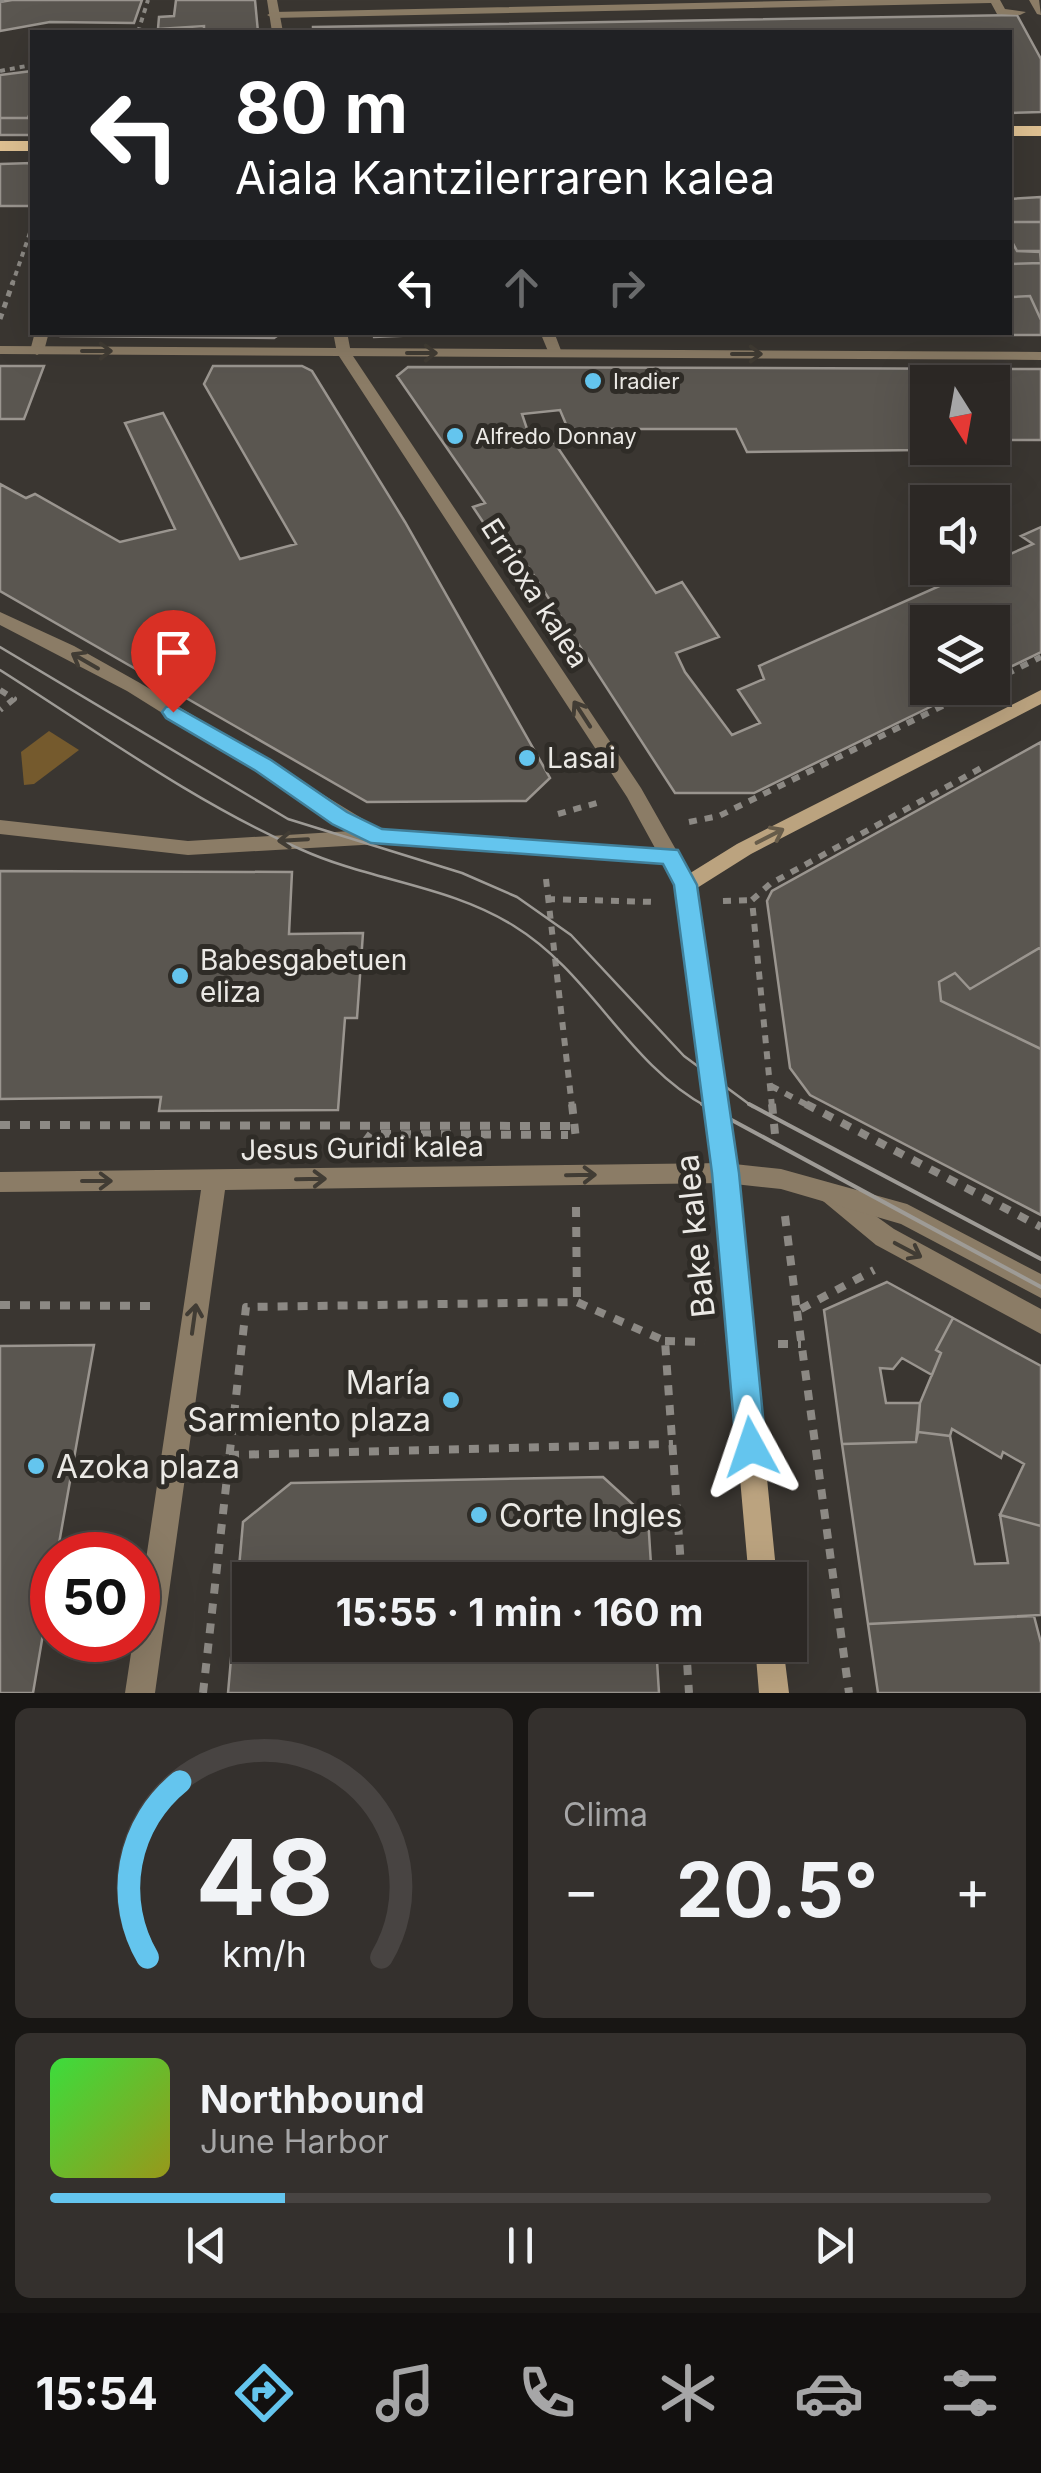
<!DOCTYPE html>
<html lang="es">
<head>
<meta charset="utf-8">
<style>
  :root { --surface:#2c2825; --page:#34302d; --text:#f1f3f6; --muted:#a6a6a7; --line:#484442; --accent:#64c5ee }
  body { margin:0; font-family:Inter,sans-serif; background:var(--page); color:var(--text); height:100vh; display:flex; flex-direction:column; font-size:38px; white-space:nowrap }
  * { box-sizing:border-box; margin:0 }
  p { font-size:32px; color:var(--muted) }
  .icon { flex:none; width:55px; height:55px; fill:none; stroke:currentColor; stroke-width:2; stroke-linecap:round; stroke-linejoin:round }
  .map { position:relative; height:1693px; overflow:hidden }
  .sheet { display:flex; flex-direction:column; gap:15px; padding:15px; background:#181614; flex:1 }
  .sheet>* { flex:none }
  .banner { position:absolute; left:30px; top:30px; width:982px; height:305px; border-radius:0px; box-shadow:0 10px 40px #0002,0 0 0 2px var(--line); background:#202124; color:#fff; overflow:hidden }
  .needle { width:65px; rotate:169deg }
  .fabs { position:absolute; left:910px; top:365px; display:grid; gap:20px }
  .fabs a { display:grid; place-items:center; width:100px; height:100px; border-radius:0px; background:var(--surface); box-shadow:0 10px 40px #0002,0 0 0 2px var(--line); font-size:50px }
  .speed { position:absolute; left:30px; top:1532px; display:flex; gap:20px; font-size:50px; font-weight:700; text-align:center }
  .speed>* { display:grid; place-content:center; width:130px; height:130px; border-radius:50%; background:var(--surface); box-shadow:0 10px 40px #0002,0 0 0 2px var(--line); line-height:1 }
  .speed .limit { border:15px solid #d22; background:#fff; color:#111 }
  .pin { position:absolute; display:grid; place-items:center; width:85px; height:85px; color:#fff; margin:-102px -42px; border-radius:50% 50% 50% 0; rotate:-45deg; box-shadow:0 0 10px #0007 }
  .pin .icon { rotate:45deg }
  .me { position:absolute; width:110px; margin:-55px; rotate:355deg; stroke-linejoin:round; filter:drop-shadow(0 0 8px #0008) }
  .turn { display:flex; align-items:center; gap:35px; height:210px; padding:0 40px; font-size:45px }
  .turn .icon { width:130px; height:130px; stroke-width:2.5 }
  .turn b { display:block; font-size:70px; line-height:85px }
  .lanes { display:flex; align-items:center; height:95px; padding:0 40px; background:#0003; justify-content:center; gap:50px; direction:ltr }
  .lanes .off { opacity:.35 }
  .big { font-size:75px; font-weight:700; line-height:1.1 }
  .sheet .tile { flex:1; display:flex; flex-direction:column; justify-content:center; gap:15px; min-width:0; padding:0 35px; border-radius:15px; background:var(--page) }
  .sheet .dial { align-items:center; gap:0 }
  .dial svg { height:260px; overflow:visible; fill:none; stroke:var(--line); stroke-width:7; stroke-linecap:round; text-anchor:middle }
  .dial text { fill:var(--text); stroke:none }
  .song { display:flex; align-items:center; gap:30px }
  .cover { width:120px; height:120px; border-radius:15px; background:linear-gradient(135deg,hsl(120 70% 55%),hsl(60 70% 35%)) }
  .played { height:10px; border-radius:5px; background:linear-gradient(90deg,var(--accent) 25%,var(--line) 25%) }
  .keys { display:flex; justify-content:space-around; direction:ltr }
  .heat { display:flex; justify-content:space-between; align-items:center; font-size:55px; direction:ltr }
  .sheet .tiles { flex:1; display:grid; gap:15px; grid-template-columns:1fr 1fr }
  .tile:last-child { grid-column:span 2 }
  .trip { position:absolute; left:232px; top:1562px; width:575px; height:100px; border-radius:0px; background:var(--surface); box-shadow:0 10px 40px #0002,0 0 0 2px var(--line); font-weight:700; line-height:100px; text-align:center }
  .tabs { display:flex; height:160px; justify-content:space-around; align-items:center; background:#12100f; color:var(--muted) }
  .tabs .icon { width:70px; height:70px }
  .tabs .on { color:var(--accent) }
  .tabs b { font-size:45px; color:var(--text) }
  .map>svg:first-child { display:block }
</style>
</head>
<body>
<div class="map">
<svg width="1041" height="1693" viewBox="0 0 1041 1693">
  <rect width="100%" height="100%" fill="#3a3631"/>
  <path fill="#755a2d" d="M49,731L79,750L34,784L24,785L21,752Z"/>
  <path fill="#5a5650" stroke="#9a958f" stroke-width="2.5" d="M12,0H142L134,23L50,22L0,31V2Z
    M176,0H255L258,32H204V26L158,29L159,17L174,16Z
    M1017,15L1041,59V112L1010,113V32H313V27Z
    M32,71V108L28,118H0V75Z
    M32,108V135H0V118H28Z
    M32,163V206H0V164Z
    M1041,197V222H1010V199Z
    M1010,222H1041V252L1017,251L1010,238Z
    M1010,238L1017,251H1040L1041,263L1010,264Z
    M1041,263V320L1030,296L1012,297L1010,293V264Z
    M1010,293L1012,297L1030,296L1041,320V335H916L1010,332Z
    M62,332H283L274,338L61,336Z
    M372,332H493L374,337Z
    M659,332H777V335L660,334Z
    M818,332H915L916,335H819Z
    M0,366H44L24,419H0Z
    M213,366H302L312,371L405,522L550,778L526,801L367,802L0,591V484L26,498L35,494L120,542L175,529L125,423L163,413L240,559L296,544L204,384Z
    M408,367L1041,369V440H992V382H928V440H920L921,450L747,452L736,429H568L560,410L522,414L532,444L554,442L656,593L682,582L719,637L676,653L685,672L732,735L760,723L738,690L764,679L759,666L980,568H992V562L1033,544L1021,536L1041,527V652L992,676V622H928V688H969L754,793H675L507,534L493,537L473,507L485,503L397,376Z
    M1041,742V947L970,989L955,973L939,982L941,1001L1041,1049V1215L810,1095L790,1068L767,901L772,891Z
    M0,871L292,872L289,934L363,933L357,1018H345L338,1110L159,1111L161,1097L0,1099Z
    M1041,947V1049L941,1001L939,982L955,973L970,989Z
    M887,1282L953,1318L936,1350L941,1353L932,1375L902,1358L893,1369L880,1368L886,1403H920L916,1442L842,1444L824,1310Z
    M953,1318L1041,1366V1526L1000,1515L1024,1464L1003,1452L1001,1458L952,1429L950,1436L918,1432L920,1403L941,1353L936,1350Z
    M94,1345L57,1555H52V1581L33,1693H0V1346Z
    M918,1432L950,1436L975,1564L1008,1563L1000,1515L1041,1526V1615L868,1624L842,1444L916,1442Z
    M603,1477L648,1518L652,1580H250V1645H656L659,1693H228L243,1522L291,1483Z
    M1034,1616L1041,1643V1693H878L868,1624Z"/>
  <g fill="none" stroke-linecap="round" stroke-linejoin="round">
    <path stroke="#8c8984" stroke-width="4" stroke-dasharray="5 5" stroke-linecap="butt" d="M0,1L4,0
      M138,32L148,0
      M0,71L32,65
      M12,285L32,227"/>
    <path stroke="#8c8984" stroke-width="5" stroke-dasharray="6 6" stroke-linecap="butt" d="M0,319L13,282"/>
    <path stroke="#8c8984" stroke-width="6" stroke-dasharray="8 8" stroke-linecap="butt" d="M992,681L1041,657
      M0,690L14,699L0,710
      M558,814L597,803L594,798
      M689,822L719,816L979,688
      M546,879L572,1107
      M547,899L656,902
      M723,901L752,900
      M771,1086L811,1107
      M772,1107L752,900L770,884L983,767"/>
    <path stroke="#8c8984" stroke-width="8" stroke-dasharray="10 10" stroke-linecap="butt" d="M572,1104L576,1139
      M772,1104L776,1144
      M806,1104L1041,1227
      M0,1125L576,1126
      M365,1142L371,1134L568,1135
      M576,1207L577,1302
      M785,1216L797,1311L874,1270
      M0,1305L159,1306
      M797,1311L849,1693
      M665,1341L705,1342
      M778,1344H801
      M229,1455L673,1444
      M686,1645L689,1693
      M203,1693L246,1307L577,1302L665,1341L682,1580"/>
    <path fill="#8b7c66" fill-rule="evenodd" d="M831,1184L894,1229L1041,1309V1334L876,1245L823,1201L819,1194L823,1187Z"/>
    <path fill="#8b7c66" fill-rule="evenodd" d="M836,0H1000L1005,9L1026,12L1020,15L997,14L991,3L273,18L267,15L273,12Z"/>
    <path fill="#8b7c66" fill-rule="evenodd" d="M267,0H277L283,32H272Z
      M1029,0H1039L1041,15L1037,14Z
      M35,332H49L44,351L37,355L30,351Z
      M333,332H347L351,353L641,788L696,885L693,890H679L663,863L379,844L188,855L0,834V820L188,841L351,831L127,691L0,625V612L74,646L140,683L381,830L655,848L627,797L337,353Z
      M540,332H554L562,353L560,356H550Z
      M725,1163L781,1169L907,1204L1041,1274V1298L901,1224L781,1189L725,1183L225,1190L155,1693H125L133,1640H138V1613L201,1190L0,1192V1172Z"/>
    <path fill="#8b7c66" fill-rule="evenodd" d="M0,346L1041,352V360L0,354Z"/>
    <path fill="#bba37f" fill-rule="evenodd" d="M1041,690V704L751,854L697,888L737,1173L777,1580H749L713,1173L676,885L679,880L737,844Z
      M755,1645H783L789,1693H759Z"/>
    <path fill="#dfc192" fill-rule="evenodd" d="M1010,126H1041V136H1010Z
      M0,141H32V151H0Z"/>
    <path stroke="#9e9b96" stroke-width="2.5" d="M0,647L288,819L462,873L517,897L571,935L684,1056L753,1107
      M0,670C98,732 194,802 300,849C370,881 449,885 514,926C591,973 627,1064 707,1107"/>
    <path stroke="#9e9b96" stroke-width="4" d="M702,1104L1041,1287
      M749,1104L1041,1259"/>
  </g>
  <defs><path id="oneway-shaft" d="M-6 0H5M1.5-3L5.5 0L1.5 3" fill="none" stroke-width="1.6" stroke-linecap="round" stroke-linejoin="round" transform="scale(2.5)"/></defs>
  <g stroke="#413c34">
    <use href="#oneway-shaft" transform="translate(97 351)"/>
    <use href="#oneway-shaft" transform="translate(422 353)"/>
    <use href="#oneway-shaft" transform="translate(747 354)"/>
    <use href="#oneway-shaft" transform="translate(85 661) rotate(-150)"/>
    <use href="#oneway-shaft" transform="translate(582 714) rotate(-123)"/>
    <use href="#oneway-shaft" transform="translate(293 840) rotate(177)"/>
    <use href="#oneway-shaft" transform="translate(581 1175) rotate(-1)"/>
    <use href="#oneway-shaft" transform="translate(311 1179) rotate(-1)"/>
    <use href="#oneway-shaft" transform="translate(97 1181)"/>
    <use href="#oneway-shaft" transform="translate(908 1250) rotate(28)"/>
    <use href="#oneway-shaft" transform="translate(194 1319) rotate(-82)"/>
  </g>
  <use stroke="#675c4a" href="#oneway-shaft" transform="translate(770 836) rotate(-27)"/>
  <path fill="#64c5ee" stroke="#41809b" stroke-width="2.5" d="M173,705L271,760L347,812L382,829L678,850L697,885L739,1173L766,1447L761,1457L751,1462L740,1457L736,1447L712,1173L674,885L663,864L371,843L332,824L256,771L166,718L162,712L166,707Z"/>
  <g fill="#64c5ee" stroke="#2f2c27" stroke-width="4">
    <circle cx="593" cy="381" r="10"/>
    <circle cx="455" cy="436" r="10"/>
    <circle cx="527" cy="758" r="10"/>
    <circle cx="180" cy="976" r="10"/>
    <circle cx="451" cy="1400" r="10"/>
    <circle cx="36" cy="1466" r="10"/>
    <circle cx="479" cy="1515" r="10"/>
  </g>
  <g text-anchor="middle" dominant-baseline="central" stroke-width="10" stroke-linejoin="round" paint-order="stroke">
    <g font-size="22" fill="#ebe9e5" stroke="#2f2c27" text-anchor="start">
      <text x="613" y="381">Iradier</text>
      <text x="475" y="436">Alfredo Donnay</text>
    </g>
    <g font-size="28" fill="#ebe9e5" stroke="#2f2c27">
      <text transform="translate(535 593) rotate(57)">Errioxa kalea</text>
      <text transform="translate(362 1148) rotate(-1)">Jesus Guridi kalea</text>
    </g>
    <g font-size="28" fill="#ebe9e5" stroke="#2f2c27" text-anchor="start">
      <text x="547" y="758">Lasai</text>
      <text x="200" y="960">Babesgabetuen<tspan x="200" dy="32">eliza</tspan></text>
    </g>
    <g font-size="32" fill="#ebe9e5" stroke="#2f2c27">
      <text transform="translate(695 1236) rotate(-96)">Bake kalea</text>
    </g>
    <g font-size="32" fill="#ebe9e5" stroke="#2f2c27" text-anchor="start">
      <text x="431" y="1382" text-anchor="end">María<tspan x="431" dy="37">Sarmiento plaza</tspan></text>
      <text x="56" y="1466">Azoka plaza</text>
      <text x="499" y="1515">Corte Ingles</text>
    </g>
  </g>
</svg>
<div class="fabs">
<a><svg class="needle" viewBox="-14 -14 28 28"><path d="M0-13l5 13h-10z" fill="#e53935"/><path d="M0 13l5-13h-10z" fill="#a6a6a7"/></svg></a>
<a><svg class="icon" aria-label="sound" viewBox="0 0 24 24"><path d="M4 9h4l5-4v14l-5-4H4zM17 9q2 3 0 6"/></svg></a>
<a><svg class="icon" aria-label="layers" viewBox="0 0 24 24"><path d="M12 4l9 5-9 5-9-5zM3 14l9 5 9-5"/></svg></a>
</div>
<div class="speed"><div class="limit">50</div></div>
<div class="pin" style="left:173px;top:712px;background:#d93025"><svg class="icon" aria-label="arrive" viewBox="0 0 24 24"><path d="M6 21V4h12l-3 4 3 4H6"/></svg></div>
<svg class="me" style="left:751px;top:1447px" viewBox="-20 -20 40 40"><path d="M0-17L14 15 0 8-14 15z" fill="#64c5ee" stroke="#fff" stroke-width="4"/></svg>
<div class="trip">15:55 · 1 min · 160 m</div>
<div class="banner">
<div class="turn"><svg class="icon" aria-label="left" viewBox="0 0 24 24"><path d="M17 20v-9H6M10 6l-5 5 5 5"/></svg><div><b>80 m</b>Aiala Kantzilerraren kalea</div></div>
<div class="lanes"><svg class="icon" aria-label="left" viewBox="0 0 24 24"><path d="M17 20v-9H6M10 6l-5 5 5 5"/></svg><svg class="icon off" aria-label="ahead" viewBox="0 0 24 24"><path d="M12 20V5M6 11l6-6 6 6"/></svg><svg class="icon off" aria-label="right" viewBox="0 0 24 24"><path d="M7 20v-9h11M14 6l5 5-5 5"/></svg></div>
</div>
</div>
<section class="sheet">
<div class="tiles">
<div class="tile dial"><svg viewBox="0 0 100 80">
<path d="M14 69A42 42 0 1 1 86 69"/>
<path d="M14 69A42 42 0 0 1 24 15" stroke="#64c5ee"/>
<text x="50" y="56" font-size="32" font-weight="700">48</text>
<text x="50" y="72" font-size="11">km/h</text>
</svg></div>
<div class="tile"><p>Clima</p>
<div class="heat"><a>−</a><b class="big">20.5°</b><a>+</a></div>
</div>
<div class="tile">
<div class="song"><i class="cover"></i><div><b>Northbound</b><p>June Harbor</p></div></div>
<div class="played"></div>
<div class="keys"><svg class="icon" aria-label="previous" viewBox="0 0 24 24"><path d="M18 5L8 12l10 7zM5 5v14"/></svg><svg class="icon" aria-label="pause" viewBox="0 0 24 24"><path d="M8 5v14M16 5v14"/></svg><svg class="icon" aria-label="next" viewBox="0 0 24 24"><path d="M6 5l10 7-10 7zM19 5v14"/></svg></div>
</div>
</div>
</section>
<nav class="tabs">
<b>15:54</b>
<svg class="icon on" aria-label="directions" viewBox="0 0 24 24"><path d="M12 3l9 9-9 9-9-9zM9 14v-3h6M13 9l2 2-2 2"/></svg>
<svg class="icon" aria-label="music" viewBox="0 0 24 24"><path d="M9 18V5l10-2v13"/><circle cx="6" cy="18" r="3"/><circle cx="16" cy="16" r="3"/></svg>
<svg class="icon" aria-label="phone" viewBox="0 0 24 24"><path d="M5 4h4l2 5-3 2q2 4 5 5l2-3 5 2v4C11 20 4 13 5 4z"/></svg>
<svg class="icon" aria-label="climate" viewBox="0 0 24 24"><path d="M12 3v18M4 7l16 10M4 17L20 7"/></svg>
<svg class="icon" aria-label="car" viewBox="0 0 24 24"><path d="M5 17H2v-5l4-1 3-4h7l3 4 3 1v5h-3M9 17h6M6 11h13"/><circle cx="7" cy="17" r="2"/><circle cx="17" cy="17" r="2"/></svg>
<svg class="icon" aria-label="filters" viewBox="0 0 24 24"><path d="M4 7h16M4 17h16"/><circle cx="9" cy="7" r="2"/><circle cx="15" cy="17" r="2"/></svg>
</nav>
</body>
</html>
